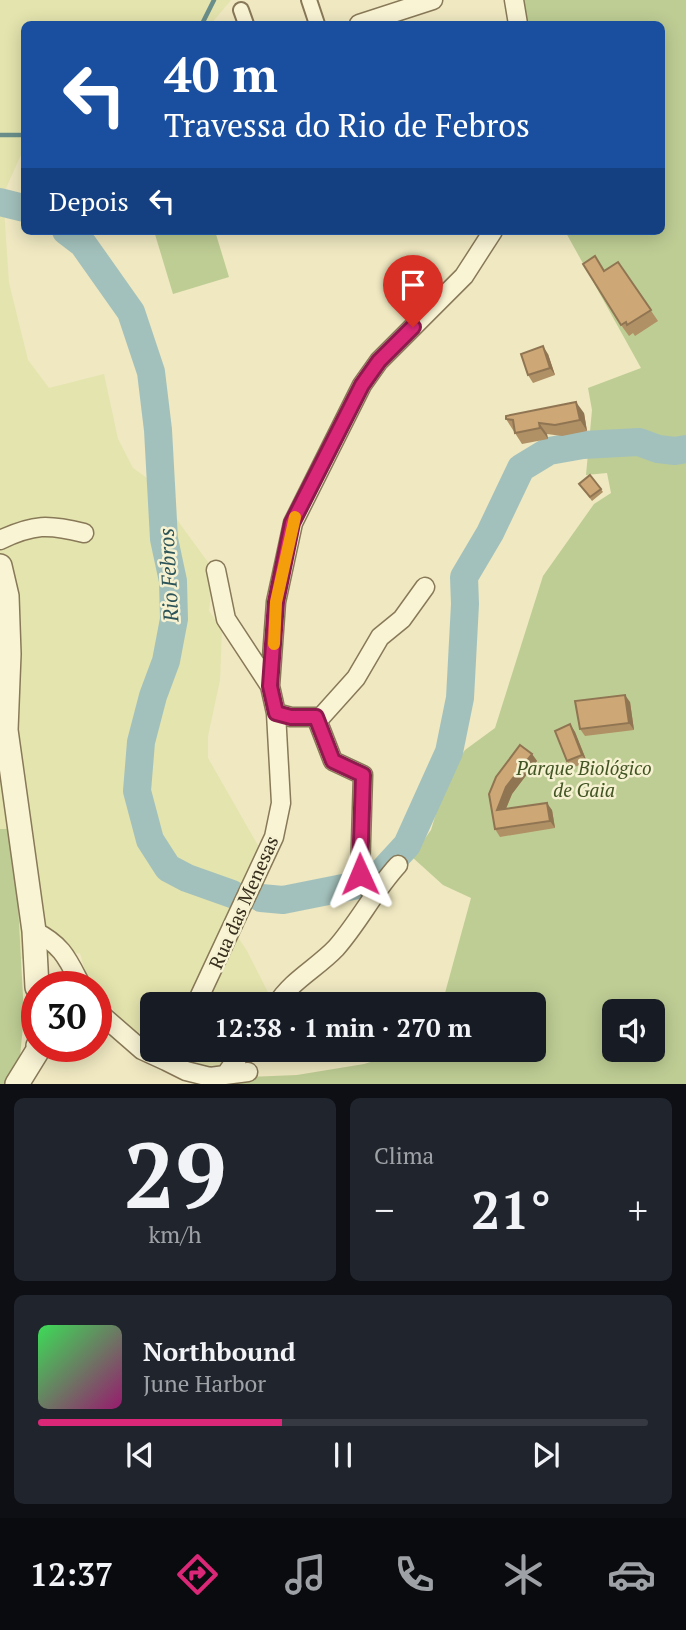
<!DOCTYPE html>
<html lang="pt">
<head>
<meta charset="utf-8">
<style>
  :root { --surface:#171b24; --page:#20242c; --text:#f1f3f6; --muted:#9ea1a6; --line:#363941; --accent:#db2777 }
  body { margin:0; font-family:"PT Serif",serif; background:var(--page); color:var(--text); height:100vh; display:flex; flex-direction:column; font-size:26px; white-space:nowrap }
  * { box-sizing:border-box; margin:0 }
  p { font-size:23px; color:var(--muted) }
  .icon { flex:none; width:38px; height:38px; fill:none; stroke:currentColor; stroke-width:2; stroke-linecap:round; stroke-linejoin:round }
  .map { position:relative; height:1084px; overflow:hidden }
  .details { display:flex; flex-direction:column; gap:14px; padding:14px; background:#0d0f14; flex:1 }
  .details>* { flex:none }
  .banner { position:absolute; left:21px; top:21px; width:644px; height:214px; border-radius:10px; box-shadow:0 4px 18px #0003; background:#1a4fa0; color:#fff; overflow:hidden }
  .fabs { position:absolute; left:602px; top:999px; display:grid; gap:14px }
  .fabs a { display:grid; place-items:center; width:63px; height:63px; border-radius:10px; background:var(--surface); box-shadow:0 4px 18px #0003; font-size:35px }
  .speed { position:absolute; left:21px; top:971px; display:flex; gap:14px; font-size:35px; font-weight:700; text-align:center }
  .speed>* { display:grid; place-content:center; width:91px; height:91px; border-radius:50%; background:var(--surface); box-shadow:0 4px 18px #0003; line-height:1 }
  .speed .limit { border:10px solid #d22; background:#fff; color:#111 }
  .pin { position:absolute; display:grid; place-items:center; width:60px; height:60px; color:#fff; margin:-72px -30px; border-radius:50% 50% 50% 0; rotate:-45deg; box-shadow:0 0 7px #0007 }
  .pin .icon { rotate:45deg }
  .me { position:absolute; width:77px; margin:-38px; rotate:359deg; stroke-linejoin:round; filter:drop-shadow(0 0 5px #0008) }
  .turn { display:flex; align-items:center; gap:24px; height:147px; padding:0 28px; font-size:32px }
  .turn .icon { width:91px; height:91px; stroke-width:2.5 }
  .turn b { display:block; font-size:49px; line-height:60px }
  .then { display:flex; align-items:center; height:66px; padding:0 28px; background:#0003; gap:14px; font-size:26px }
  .big { font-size:52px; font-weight:700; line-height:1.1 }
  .details .tile { flex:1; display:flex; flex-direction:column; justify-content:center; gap:10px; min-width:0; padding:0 24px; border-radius:10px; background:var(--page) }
  .details .dial { align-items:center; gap:0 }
  .dial b { font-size:91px; line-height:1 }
  .song { display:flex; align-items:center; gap:21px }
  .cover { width:84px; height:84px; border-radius:10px; background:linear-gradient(135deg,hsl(130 70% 55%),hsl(320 70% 35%)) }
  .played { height:7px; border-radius:4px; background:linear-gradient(90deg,var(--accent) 40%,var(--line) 40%) }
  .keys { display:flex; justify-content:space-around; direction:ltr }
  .heat { display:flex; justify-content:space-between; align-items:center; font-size:38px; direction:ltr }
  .details .tiles { flex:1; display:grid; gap:14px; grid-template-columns:1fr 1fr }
  .tile:last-child { grid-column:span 2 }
  .trip { position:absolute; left:140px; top:992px; width:406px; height:70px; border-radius:10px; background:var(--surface); box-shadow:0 4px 18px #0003; font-weight:700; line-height:70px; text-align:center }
  .tab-bar { display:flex; height:112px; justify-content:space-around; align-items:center; background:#090b0e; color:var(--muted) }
  .tab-bar .icon { width:49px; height:49px }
  .tab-bar .current { color:var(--accent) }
  .tab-bar b { font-size:32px; color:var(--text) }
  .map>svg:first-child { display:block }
</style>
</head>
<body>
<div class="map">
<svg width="686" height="1084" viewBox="0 0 686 1084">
  <rect width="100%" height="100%" fill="#efe8c1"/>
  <path fill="#e4e4ae" d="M0,0H231L211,24H24V148L3,195L9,283L28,360L49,388L104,374L118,439L133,468L158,486L180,524L213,569L209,611L222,629L220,680L208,736V758L260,849L227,920L247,951L274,1004H152V1047L129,1030L96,987L88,981L80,953L21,959L14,830L0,829Z
    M161,1050H250L238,1077L210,1070Z"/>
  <path fill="#becd94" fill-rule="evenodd" d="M523,0H686V1084H223L248,1077L297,1075L364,1064L410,1050H534V1004H442L471,898L443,885L412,857L431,830L444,787L455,765L465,750L495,728L543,576L594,504L611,493L607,473L586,475L592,410L588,388L641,368L565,231H662V24H526ZM614,1012H653V1050H614Z
    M154,231H215L229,277L173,294Z
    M0,829H14L24,1015L19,1068L9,1084H0Z"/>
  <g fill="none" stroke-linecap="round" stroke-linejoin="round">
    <path stroke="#6a8f8b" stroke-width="4.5" d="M202,24L214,0
      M0,135H24"/>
    <path stroke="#a3c1bc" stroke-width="28" d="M0,202L24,208
      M66,231L83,244L131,312L151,372L158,430L164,539L173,581L174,619L166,661L153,696L141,742L137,791L150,840L168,868L187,878L232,894
      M261,898L283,900L373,882L407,845L449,752L460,698L465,604L464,577L490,533L521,468L549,451L583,445L639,442L658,449L675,451L686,449"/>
    <defs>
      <path id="pedestrian" d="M309,0L317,24
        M241,10L246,24"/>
      <path id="minor" d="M514,0L518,24
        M359,24L433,0
        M0,540C34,524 48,524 84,533
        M270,686L276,602L293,523L362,385L379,361L464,276L493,231
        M276,713L291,717H321L356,678L380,637L402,619L425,587
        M316,717L333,761L363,775L360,874L369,889L375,893
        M34,931C63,945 68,960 82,987
        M196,1004L274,837L281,803L276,713L270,686L226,619L216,570
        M277,1004C292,980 317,968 336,948C359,922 374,891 398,865
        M96,1010L142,1050L166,1061L174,1050
        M166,1061L186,1071L210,1077L248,1072
        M226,1074L243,1050"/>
      <path id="tertiary" d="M0,566L7,596L9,654L6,730L34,931L37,987
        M17,1084L38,1050V1046"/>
    </defs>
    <use href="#pedestrian" stroke="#887958" stroke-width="18"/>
    <use href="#minor" stroke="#887958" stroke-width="21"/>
    <use href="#tertiary" stroke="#887958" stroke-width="26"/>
    <use href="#pedestrian" stroke="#f9f4d4" stroke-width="14"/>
    <use href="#minor" stroke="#f9f4d4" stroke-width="18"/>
    <use href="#tertiary" stroke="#f9f4d4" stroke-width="23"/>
  </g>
  <path fill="#b09065" d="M618,262L658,321L635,336L633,333L629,336L621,325L605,270Z
    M548,354L555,375L533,383L528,375Z
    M584,413L587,431L562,436L547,434L548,439L522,444L506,419Z
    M579,484L601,489L603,492L592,501Z
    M630,702L634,730L585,736L580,729Z
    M570,724L575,732L587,762L572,768L567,761Z
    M532,754L537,761L512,794L506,809L552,810L555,828L500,837L495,829L496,777Z"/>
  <path fill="#907553" d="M543,346L548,354L555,375L550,368Z
    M576,402L584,413L587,431L580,420Z
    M539,423L547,434L548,439L540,428Z
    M625,695L630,702L634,730L629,723Z
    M570,724L575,732L587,762L582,755Z
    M532,754L537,761L512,794L502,818L497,810L506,787Z
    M547,803L552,810L555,828L550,821Z
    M277,1050H288L281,1058L276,1051Z"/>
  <path fill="#cda776" stroke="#907553" stroke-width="2" d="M595,256L604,271L618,262L651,310L627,325L626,322L621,325L583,264Z
    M543,346L550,368L528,375L521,354Z
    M576,402L580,420L555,425L539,423L540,428L515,433L513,420L506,419V416Z
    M590,475L601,489L590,497L579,484Z
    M625,695L629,723L580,729L575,701Z
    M570,724L582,755L567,761L555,731Z
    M520,745L532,754L506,787L497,810L547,803L550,821L495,829L489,794L496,777Z"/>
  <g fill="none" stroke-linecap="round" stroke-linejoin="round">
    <defs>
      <path id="route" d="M360,874L363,775L333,761L316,717H291L276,713L270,686L276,602L292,523L362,385L379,361L413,327"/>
    </defs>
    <use href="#route" stroke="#8e194d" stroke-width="18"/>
    <use href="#route" stroke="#db2777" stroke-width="12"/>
    <path stroke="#f59e0b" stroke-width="12" d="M274,644L276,602L295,517"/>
  </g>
  <g text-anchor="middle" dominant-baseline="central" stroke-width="5" stroke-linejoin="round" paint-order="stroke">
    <g font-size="19" font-style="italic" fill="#415423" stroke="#f6f1d0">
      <text x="584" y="767">Parque Biológico<tspan x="584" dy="22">de Gaia</tspan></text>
    </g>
    <g font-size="19" fill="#372e1d" stroke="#f6f1d0">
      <text transform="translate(243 902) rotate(-66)">Rua das Menesas</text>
    </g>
    <g font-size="21" font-style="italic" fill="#2c5458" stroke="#f6f1d0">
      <text transform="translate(168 575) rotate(-93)">Rio Febros</text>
    </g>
  </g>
</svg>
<div class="fabs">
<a><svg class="icon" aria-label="sound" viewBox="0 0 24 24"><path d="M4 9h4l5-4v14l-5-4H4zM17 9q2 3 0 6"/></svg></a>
</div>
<div class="speed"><div class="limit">30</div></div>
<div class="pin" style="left:413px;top:327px;background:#d93025"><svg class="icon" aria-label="arrive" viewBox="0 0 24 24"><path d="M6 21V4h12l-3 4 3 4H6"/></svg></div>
<svg class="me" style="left:360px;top:874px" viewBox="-20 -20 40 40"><path d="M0-17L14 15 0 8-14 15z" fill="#db2777" stroke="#fff" stroke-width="4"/></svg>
<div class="trip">12:38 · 1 min · 270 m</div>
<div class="banner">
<div class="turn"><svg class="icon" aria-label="left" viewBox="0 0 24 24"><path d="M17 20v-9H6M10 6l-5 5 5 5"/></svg><div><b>40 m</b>Travessa do Rio de Febros</div></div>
<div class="then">Depois<svg class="icon" aria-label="left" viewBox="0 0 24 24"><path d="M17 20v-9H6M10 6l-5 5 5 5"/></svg></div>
</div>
</div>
<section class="details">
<div class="tiles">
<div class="tile dial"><b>29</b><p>km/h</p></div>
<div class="tile"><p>Clima</p>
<div class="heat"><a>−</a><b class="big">21°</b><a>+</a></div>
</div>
<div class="tile">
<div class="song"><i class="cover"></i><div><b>Northbound</b><p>June Harbor</p></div></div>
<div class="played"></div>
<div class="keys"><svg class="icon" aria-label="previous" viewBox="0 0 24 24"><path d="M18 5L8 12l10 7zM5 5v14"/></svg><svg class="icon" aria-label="pause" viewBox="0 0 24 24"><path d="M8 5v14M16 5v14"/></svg><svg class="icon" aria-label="next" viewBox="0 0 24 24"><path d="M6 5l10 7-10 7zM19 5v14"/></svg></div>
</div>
</div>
</section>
<nav class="tab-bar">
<b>12:37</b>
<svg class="icon current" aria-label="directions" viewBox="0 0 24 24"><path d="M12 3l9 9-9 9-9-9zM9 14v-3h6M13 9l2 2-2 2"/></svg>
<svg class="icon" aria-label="music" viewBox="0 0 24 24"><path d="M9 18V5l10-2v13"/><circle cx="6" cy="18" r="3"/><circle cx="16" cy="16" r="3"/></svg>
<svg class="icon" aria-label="phone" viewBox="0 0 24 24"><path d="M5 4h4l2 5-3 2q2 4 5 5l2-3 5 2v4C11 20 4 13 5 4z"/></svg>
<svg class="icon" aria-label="climate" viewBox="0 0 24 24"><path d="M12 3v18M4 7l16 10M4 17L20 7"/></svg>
<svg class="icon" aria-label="car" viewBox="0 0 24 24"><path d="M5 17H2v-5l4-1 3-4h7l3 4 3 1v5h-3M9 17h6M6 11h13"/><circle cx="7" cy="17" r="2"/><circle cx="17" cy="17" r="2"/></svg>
</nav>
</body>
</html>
